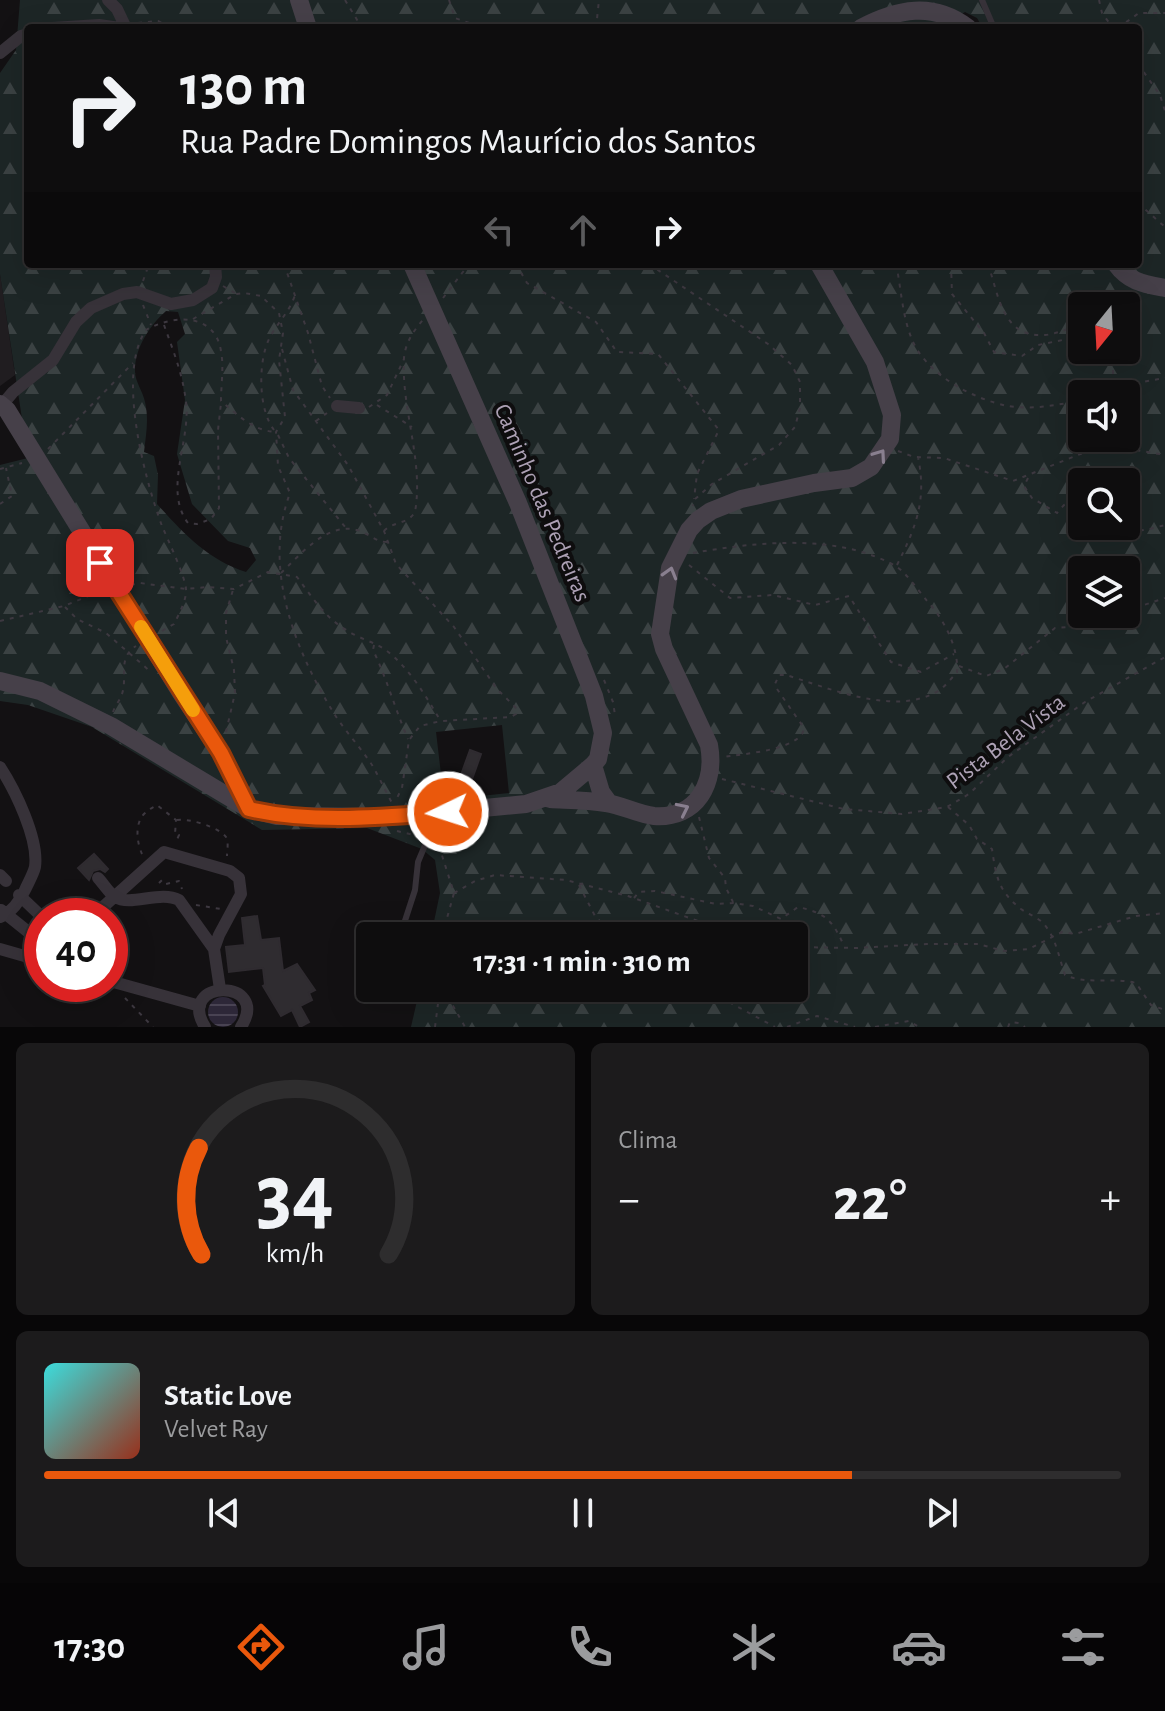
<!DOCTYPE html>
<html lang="pt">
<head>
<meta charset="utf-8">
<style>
  :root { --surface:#0e0d0e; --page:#1c1b1c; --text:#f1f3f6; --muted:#9b9c9e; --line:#2e2d2e; --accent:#ea580c }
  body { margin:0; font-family:"Alegreya Sans",sans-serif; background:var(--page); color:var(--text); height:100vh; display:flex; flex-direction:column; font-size:30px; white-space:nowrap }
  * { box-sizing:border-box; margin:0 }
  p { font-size:26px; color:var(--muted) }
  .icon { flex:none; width:44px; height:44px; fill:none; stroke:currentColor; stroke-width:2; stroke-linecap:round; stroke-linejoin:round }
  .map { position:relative; height:1027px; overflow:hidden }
  .details { display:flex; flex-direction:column; gap:16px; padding:16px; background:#080708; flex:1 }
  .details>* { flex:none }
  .guide { position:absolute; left:24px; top:24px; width:1118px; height:244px; border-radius:8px; box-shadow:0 8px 32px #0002,0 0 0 2px var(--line); background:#0e0d0e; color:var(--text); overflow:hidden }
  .needle { width:52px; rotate:198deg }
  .fabs { position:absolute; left:1068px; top:292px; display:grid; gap:16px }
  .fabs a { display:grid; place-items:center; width:72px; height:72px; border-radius:8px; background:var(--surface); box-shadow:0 8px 32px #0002,0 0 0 2px var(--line); font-size:40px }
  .speed { position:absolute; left:24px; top:898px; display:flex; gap:16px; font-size:40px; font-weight:700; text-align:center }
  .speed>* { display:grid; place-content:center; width:104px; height:104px; border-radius:50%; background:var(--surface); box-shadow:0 8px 32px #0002,0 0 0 2px var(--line); line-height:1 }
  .speed .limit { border:12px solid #d22; background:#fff; color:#111 }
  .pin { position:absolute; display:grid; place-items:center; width:68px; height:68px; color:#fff; margin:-34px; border-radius:16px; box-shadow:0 4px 12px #0006 }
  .me { position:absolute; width:88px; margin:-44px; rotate:266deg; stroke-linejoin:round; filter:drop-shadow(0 0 6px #0008) }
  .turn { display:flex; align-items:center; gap:28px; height:168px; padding:0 24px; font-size:36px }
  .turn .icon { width:104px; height:104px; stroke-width:2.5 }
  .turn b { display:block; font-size:56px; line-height:68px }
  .lanes { display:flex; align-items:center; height:76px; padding:0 24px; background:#0003; justify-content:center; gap:40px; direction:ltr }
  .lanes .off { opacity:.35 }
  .big { font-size:60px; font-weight:700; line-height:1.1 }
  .details .widget { flex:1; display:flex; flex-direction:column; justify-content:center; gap:12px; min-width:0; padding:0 28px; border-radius:12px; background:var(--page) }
  .details .dial { align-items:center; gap:0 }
  .dial svg { height:208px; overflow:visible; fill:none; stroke:var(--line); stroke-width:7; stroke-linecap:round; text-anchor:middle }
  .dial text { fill:var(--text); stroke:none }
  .song { display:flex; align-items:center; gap:24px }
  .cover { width:96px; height:96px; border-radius:12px; background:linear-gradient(135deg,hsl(180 70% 55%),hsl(10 70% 35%)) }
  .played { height:8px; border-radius:4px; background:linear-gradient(90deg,var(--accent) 75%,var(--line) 75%) }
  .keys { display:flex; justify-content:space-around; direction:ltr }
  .heat { display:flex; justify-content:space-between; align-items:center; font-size:44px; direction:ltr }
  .details .tiles { flex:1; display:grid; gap:16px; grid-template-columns:1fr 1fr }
  .widget:last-child { grid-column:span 2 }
  .trip { position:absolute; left:356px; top:922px; width:452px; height:80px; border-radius:8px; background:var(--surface); box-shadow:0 8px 32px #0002,0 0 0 2px var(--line); font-weight:700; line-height:80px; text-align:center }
  .tabs { display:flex; height:128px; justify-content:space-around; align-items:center; background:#060506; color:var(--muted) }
  .tabs .icon { width:56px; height:56px }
  .tabs .current { color:var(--accent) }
  .tabs b { font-size:36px; color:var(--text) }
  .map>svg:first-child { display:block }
</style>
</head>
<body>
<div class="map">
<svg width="1165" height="1027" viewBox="0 0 1165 1027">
  <defs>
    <pattern id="forest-firs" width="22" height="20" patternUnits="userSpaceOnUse" patternTransform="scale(2)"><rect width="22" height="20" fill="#1d2626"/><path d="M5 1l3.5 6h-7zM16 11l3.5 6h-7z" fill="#3b4243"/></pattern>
    <pattern id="water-rules" width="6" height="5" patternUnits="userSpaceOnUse" patternTransform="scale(2)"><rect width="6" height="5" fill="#2d2738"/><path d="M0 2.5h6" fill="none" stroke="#494353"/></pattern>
  </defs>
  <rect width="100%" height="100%" fill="#131113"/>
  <path fill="#201d20" d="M0,274L15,375L0,386Z"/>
  <path fill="url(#forest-firs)" fill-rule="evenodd" d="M20,0H1165V1027H411L420,988H794V936H431L440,893L435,860L422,849L367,828L262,830L92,727L28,705L0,701V465L28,458L0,274V73L16,50ZM965,12L977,18L983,28H1138V264H28V28H975L960,15ZM1082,306H1126V350H1082ZM166,311L178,312L185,334L177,342L185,400L177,454L192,504L228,541L250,548L256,560L246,572C208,560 183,533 157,504L158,475L154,456L144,452C146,434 149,420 145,402C143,392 135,381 135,372C134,349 150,325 166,311ZM1082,394H1126V438H1082ZM1082,482H1126V526H1082ZM1082,570H1126V614H1082ZM502,725L509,793L444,800L436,732Z"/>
  <path fill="url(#water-rules)" d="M208 1012a15 15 0 1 1 30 0a15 15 0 1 1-30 0Z"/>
  <path fill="#2f2c30" stroke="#2f2b30" stroke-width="2" d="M470,750L481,754L471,782L474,783L471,791L460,788L464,776L461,775Z
    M94,854L108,869L105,872L100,869L93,871L89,880L78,868Z
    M257,916L261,940L279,938L283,971L297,964L315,990L309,993L312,1000L300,1006L309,1022L300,1027L292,1010L281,1016L263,986L265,985L263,968L229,972L226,947L245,945L242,918Z"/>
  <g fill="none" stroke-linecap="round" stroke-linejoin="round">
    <path stroke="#3d3840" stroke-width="2" stroke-dasharray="4 6" stroke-linecap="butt" d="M345,0L362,28
      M449,0L455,18L484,28
      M1099,0L1102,13L1113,28
      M138,23L158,21L171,28
      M596,28L599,0
      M1118,28L1139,13H1165
      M1138,64L1160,95L1165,111
      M1138,203L1165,227
      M284,264L308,333L322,386L330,398
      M516,264L527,283L596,322L617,352L658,354L719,430L697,474L694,499
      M649,264L768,344L792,365L800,382V408L795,427L779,445L712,484L694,500L693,506
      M896,264C901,287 902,314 911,337C924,373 972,399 1008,406C1033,410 1058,405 1082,400
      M951,264L952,294L984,333L994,352L1022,356L1038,345L1082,336
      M988,264C999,296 1002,338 1045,335C1058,334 1068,327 1082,327
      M143,281L149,264
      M223,286L235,293
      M443,298L469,264
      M143,305L151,325
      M193,319L236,294L244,293L261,296L279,313L283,333L279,360L285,417L276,432L278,466L290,493C262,568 295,651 335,715C346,732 361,748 372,765C379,777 385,790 392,803
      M1126,323L1138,296
      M164,325C173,350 183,375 186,402C191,441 163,490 188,523L197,524L211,519L219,508L218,430L221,403
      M282,349L293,390L348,465L384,531L396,564L454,627L497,689L517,709L516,714L511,717L441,721L420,726L409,740L402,788L395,802
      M1097,394L1114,387L1165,378
      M1113,394V359L1115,350
      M377,405L412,427
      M369,407L387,395L404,359
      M316,421L327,413
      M274,430C258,409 258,362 269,339C277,323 289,313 295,295
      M278,435L289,458L346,528
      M1098,446L1102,438
      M48,449L133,363
      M898,451L914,457L944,458L1013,481L1098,447H1119L1165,455
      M0,469L22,463
      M1028,478L1024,486L1032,498L1057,513L1064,505L1072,502L1082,506
      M0,504L12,496L6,468
      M1111,526C1124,537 1149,529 1165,525
      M384,531C393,521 407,525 415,512C424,461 401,409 404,358C405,344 413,331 423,320
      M693,553C757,542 834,533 894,565C906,572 918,590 927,601C944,619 959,648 957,673C951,678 945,687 938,691C895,717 829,688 786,675H779L775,684L777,689L804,728C802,750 742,754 723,757
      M689,565L730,598L773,595L815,605L849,596L891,662L921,672L954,654
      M897,565C916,527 927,500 918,457
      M281,573C301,554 327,522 357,530C368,533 375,542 387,542
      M131,585L140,583L186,589L208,587L234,589L268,572L297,577C312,597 325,618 348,631C360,639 375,642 387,651C409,668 426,696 440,720
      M65,607L77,619L106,633L151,672
      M1126,611L1165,598
      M0,621L64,606L101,591
      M162,631L174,624C179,614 187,599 186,589C185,576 168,540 162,526C145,480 116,373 146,330C174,314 215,313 221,351C224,367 221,385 221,401C238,415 252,430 275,432
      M374,645L373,650C387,679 395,709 408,739
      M959,666L986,676L1004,669L1055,628L1087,626L1118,614
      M604,680L613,702L615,715
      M113,712C115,706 120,700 122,694C128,676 117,658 136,646
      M226,732L235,693L234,670L226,637V613L233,590
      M722,779L844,809L902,814L947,807L969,794L1008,757L1085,702L1165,657
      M948,807L969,825L977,839L992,849C996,876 998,891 1021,909C1028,914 1037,917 1043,923C1056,937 1059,958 1065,975C1086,985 1112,977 1136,983L1151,1005L1165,1010
      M699,817L709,858L725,878L726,888L733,902
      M177,820C188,818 219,827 226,837C229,842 227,851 227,856
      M397,831L418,836
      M439,846L454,893L442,936
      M142,854C137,843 134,823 145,813C148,809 153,808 157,805L176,820L175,834L179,835L176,842
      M159,883L162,880L166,884L179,881L182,889
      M579,885L595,916L615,936
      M454,893L475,881L495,875L566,880L628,896L740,936
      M634,898L639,892L655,891L716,904L733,903L753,906L781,919L798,907C826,913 833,921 844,946
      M196,905L221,909
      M794,947L856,948L927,944H978L1004,951L1029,949L1062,932L1075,934L1136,916L1165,913
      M443,988L465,1027
      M703,988L775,1027
      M125,998L153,1027
      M435,1027L440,988
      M787,1027L817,1016L855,1027
      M875,1027L909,1021L919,1027
      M1008,1027L1010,1022L1019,1023L1025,1027"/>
    <path stroke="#373239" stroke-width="6" d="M982,0L994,28
      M419,818L428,838
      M428,838H437L447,814
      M400,936L415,890L418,862L428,838"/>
    <path stroke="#373239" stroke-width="12" d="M108,0L117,9L126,28
      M52,28L99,25L120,28
      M0,53L21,36L28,34
      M2,405L13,392L53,360L76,322L91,308L123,294L137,292L171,304L193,300L212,288L216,277L215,264
      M337,406L359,408
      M0,767C15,790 39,839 35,867C33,875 28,883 25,890C20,901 11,913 0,917
      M0,875L6,881
      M98,878C103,883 109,893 115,897C131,907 160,890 179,900L214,949
      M19,895L42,917
      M1,910L42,943
      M93,916L164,852L230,871L239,878L241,894L219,935L214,949L220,989
      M0,949L42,961
      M110,981L200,1006
      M205,1027C175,978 272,978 241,1027"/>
    <path stroke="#464049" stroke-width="18" d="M299,0L308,28
      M861,28C897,9 933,1 968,28
      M1116,264C1129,282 1144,284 1165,288
      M0,404L7,410L181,693L221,753L249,809
      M0,681L40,691L111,726L249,809L277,816L389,817L526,804L561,792L593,765L598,759L603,733L594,696L518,503L412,264
      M593,765L601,792L609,803
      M550,799C568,800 588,800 606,803C622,805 637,814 654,816C697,819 716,783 709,745L664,649L660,634L670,568L689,530L698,520L711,511L741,499L814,483L852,478L871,467L890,439L892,415L875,362L819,264"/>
  </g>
  <defs><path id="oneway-chevron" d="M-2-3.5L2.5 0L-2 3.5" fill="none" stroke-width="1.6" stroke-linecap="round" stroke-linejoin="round" transform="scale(2)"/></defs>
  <g stroke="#897f8f">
    <use href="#oneway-chevron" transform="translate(880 455) rotate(-55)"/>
    <use href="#oneway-chevron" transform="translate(670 573) rotate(-74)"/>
    <use href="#oneway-chevron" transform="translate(683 809) rotate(-26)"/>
  </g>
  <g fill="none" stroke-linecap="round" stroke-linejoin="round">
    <defs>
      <path id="route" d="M100,563L221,753L249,809C313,824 383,817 448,812"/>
    </defs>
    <use href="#route" stroke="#983908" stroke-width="20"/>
    <use href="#route" stroke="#ea580c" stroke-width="14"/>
    <path stroke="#f59e0b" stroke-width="14" d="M141,627L193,710"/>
  </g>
  <g text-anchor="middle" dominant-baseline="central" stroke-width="8" stroke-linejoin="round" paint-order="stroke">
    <g font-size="24" fill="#ada1b5" stroke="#0e0d0e">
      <text transform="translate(542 503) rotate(67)">Caminho das Pedreiras</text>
      <text transform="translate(1006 742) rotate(-37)">Pista Bela Vista</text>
    </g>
  </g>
</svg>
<div class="fabs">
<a><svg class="needle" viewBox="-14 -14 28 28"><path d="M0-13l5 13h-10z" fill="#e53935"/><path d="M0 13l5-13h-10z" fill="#9b9c9e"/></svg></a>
<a><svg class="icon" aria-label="sound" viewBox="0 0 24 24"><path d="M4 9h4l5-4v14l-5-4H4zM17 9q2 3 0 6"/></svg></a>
<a><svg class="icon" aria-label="search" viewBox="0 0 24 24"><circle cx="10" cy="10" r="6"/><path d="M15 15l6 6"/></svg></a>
<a><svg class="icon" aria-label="layers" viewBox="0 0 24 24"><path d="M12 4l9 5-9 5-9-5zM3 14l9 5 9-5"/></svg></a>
</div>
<div class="speed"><div class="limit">40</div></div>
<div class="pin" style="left:100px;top:563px;background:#d93025"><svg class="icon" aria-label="arrive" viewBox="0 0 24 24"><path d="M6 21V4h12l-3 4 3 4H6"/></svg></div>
<svg class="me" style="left:448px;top:812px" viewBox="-20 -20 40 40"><circle r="17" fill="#ea580c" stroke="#fff" stroke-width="3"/><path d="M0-11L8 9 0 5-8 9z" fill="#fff"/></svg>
<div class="trip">17:31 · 1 min · 310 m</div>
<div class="guide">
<div class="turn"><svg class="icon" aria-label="right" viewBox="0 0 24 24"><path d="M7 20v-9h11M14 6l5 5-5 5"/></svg><div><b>130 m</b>Rua Padre Domingos Maurício dos Santos</div></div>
<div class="lanes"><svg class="icon off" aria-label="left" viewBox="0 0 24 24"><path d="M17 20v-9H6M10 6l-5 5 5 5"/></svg><svg class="icon off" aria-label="ahead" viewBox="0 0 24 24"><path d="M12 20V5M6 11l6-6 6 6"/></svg><svg class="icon" aria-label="right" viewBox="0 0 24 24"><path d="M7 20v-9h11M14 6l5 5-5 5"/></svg></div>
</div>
</div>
<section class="details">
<div class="tiles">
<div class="widget dial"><svg viewBox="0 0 100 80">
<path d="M14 69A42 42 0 1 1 86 69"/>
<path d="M14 69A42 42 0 0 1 13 28" stroke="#ea580c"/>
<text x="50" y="56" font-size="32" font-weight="700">34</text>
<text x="50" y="72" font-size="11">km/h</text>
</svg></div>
<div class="widget"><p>Clima</p>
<div class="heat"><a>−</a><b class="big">22°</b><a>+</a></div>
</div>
<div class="widget">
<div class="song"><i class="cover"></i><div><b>Static Love</b><p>Velvet Ray</p></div></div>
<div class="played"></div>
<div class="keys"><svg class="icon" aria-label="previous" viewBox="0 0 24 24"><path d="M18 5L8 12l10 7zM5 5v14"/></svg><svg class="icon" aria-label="pause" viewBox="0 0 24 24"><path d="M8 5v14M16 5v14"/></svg><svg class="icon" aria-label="next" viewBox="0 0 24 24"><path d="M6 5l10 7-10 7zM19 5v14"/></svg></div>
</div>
</div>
</section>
<nav class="tabs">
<b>17:30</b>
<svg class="icon current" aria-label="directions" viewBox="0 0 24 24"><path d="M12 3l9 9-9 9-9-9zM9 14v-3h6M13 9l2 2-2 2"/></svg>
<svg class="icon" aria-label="music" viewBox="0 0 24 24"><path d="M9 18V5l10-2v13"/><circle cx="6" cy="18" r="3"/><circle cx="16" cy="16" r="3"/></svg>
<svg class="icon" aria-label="phone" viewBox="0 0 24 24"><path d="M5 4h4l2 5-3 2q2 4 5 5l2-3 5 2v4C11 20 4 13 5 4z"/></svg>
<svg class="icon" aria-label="climate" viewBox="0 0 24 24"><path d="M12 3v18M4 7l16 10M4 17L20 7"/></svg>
<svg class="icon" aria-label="car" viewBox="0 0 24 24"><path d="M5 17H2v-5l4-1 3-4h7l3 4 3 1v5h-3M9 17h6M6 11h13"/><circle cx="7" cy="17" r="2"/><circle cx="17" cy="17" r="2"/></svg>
<svg class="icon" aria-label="filters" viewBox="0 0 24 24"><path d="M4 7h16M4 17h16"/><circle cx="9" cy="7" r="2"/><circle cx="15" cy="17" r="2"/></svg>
</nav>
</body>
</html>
